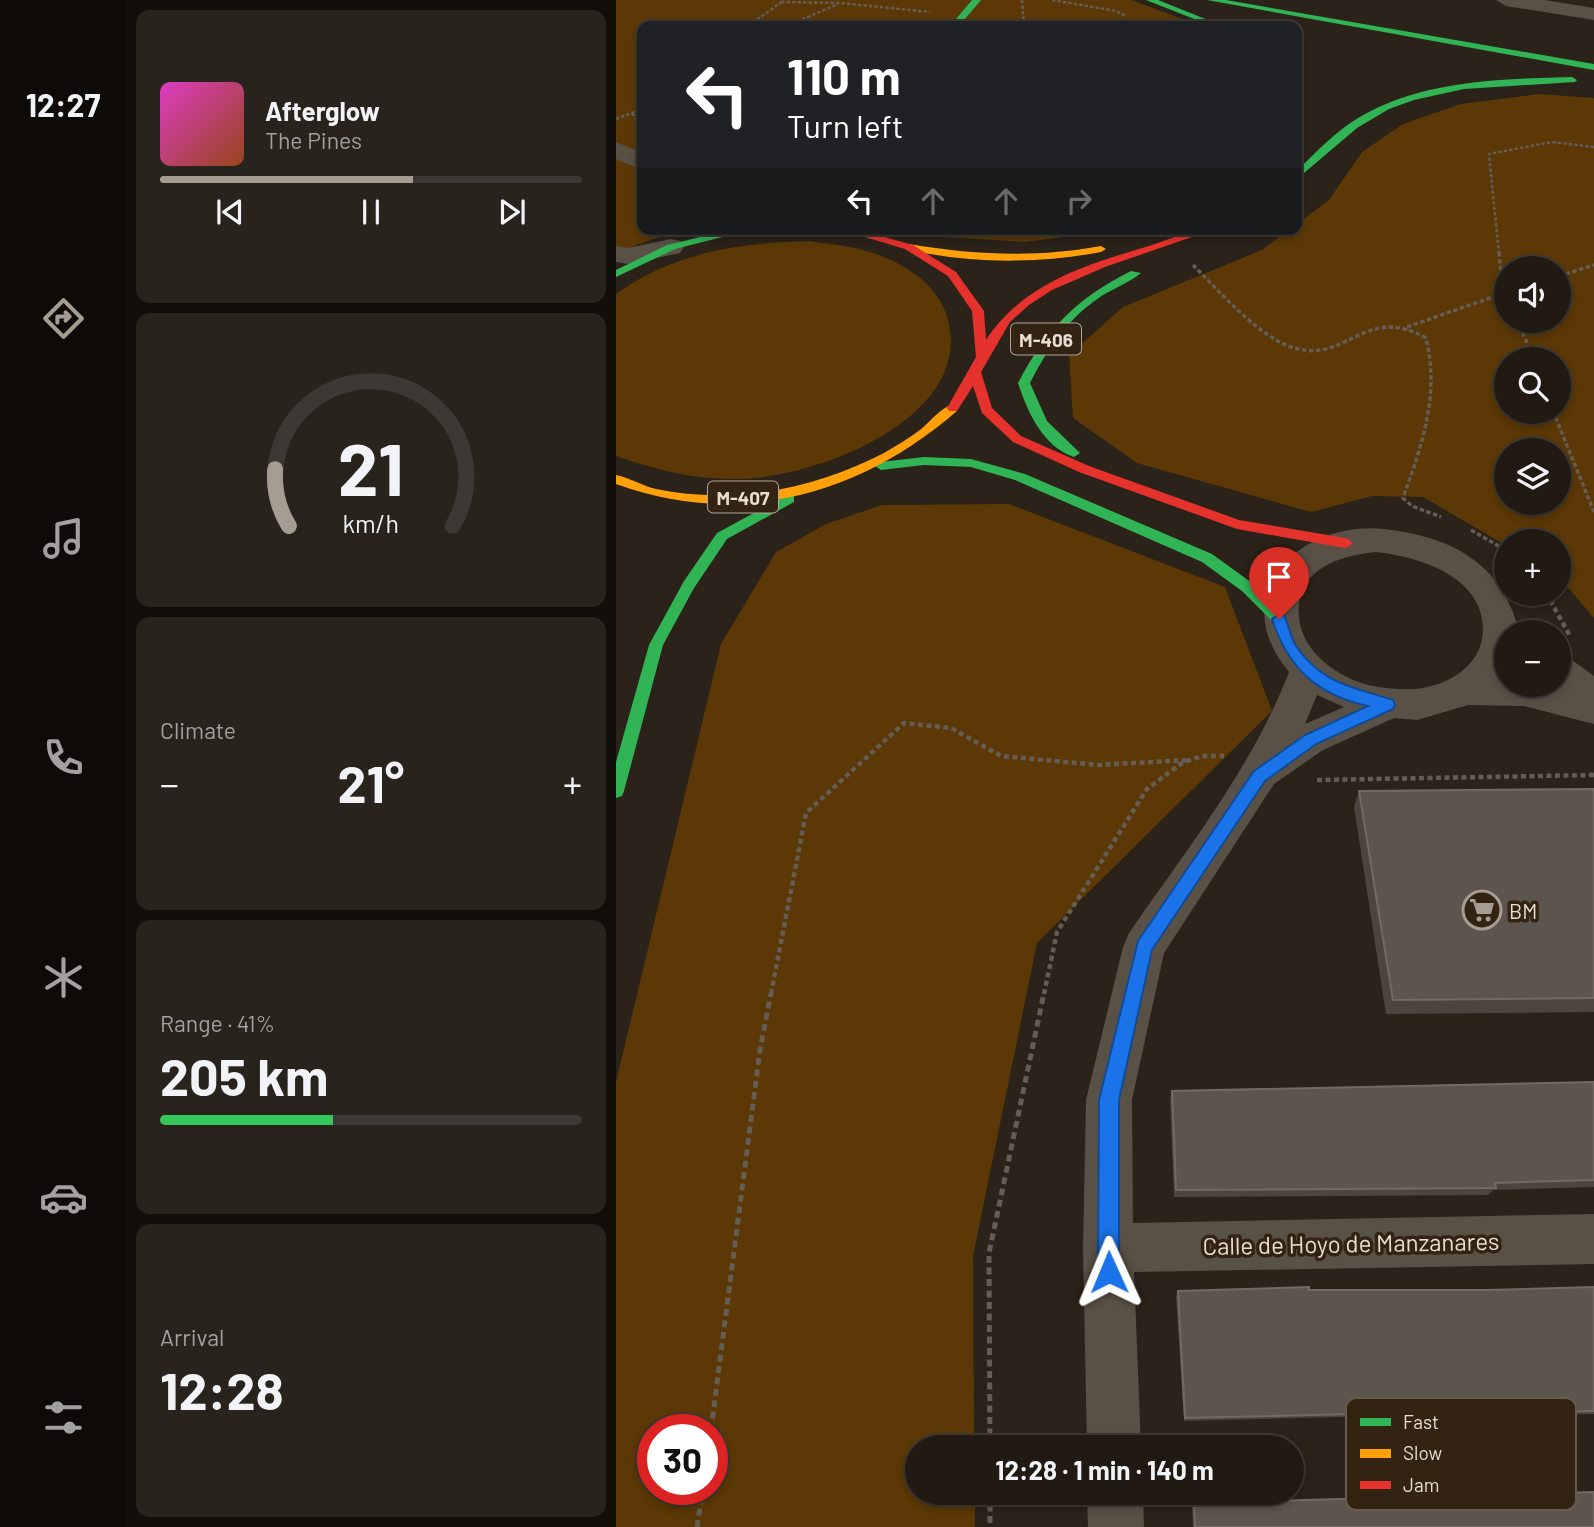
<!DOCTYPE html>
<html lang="en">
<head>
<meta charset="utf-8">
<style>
  :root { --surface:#201a13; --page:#28231c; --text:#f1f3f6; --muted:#a2a1a0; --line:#3d3833; --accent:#a59c92 }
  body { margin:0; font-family:Barlow,sans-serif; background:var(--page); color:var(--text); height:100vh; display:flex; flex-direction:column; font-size:26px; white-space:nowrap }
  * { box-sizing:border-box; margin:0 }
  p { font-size:23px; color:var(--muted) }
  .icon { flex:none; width:38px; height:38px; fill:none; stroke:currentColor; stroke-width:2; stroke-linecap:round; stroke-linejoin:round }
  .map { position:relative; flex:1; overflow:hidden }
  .drawer { display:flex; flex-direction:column; gap:10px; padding:10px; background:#120e0a; width:490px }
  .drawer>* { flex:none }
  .guide { position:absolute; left:21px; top:21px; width:665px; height:214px; border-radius:14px; box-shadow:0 4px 10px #0003,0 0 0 2px var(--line); background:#202124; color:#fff; overflow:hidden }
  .fabs { position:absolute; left:878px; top:256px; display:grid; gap:14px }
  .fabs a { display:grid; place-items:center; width:77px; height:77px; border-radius:50%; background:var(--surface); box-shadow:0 4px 10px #0003,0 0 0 2px var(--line); font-size:35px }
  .speed { position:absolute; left:21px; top:1414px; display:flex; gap:14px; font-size:35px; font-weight:700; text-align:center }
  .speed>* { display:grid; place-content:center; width:91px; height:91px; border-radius:50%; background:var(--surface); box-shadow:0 4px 10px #0003,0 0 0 2px var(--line); line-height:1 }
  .speed .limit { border:10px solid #d22; background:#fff; color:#111 }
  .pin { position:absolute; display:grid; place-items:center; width:60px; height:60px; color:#fff; margin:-72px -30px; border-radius:50% 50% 50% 0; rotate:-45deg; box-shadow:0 0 7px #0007 }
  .pin .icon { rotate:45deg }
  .me { position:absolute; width:77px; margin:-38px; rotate:359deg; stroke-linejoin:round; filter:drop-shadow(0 0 5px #0008) }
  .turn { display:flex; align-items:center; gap:24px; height:147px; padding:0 35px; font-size:32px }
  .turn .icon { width:91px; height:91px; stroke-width:2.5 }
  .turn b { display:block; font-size:49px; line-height:60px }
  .lanes { display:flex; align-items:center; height:66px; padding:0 35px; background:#0003; justify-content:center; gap:35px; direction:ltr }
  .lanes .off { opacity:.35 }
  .big { font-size:52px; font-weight:700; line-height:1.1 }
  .drawer .tile { flex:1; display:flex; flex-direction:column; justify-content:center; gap:10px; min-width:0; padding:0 24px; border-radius:14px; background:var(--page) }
  .drawer .dial { align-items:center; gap:0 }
  .dial svg { height:182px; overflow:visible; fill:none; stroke:var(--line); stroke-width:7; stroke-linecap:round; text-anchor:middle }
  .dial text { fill:var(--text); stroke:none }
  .song { display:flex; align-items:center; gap:21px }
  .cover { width:84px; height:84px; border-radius:10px; background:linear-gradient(135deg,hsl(310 70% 55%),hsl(20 70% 35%)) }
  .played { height:7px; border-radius:4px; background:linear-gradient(90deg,var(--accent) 60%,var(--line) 60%) }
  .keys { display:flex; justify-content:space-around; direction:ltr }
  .heat { display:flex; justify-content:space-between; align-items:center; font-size:38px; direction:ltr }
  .charge { height:10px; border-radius:5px; background:linear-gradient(90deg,#34c759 41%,var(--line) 0) }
  .trip { position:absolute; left:289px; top:1435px; width:399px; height:70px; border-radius:35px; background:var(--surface); box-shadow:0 4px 10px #0003,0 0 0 2px var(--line); font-weight:700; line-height:70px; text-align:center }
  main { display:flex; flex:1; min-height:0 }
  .menu { display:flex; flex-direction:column; width:126px; justify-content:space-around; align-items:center; background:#0d0a08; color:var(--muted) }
  .menu .icon { width:49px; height:49px }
  .menu .current { color:var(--accent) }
  .menu b { font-size:32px; color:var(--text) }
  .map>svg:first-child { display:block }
</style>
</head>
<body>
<main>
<nav class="menu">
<b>12:27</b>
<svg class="icon current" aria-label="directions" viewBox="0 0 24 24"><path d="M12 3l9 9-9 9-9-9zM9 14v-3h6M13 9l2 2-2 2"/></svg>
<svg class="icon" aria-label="music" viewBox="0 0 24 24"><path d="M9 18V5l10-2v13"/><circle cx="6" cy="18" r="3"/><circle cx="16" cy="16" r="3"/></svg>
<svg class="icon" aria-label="phone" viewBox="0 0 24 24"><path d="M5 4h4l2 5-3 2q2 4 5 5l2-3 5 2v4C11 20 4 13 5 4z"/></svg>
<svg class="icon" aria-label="climate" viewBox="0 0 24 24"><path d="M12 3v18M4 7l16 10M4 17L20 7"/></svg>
<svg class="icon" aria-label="car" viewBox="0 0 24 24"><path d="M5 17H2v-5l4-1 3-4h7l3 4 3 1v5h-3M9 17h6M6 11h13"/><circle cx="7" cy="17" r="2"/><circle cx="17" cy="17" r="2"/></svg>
<svg class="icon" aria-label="filters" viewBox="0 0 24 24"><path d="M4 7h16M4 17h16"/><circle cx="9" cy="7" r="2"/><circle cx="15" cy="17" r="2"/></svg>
</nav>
<section class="drawer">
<div class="tile">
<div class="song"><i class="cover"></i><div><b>Afterglow</b><p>The Pines</p></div></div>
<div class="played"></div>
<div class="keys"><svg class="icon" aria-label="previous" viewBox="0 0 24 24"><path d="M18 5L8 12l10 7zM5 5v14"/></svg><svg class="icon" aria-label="pause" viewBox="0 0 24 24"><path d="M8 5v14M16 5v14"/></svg><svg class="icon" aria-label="next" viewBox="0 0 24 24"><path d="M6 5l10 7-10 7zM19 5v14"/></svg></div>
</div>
<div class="tile dial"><svg viewBox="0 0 100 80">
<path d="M14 69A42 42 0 1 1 86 69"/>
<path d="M14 69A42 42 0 0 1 8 44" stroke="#a59c92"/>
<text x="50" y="56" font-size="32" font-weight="700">21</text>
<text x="50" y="72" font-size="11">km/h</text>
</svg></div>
<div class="tile"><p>Climate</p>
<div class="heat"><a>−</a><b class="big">21°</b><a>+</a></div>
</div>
<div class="tile"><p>Range · 41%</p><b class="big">205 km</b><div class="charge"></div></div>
<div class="tile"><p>Arrival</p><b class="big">12:28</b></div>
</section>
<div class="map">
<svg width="978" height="1527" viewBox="0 0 978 1527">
  <rect width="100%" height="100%" fill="#2b2219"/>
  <path fill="#5b3805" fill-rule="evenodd" d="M0,0H515L585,26H26V229H67L20,245L0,257Z
    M923,94L978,98V618L943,577V541H891V546L807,497L756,496L695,512L521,463L457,418L453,355L507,307L646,250L674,229H681V224L713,200L746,152L787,124L845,104ZM891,268H943V320H891ZM891,359H943V411H891ZM891,450H943V502H891Z
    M285,229H509L409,242L315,236Z
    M193,241C211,244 229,245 246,250C277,257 317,279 329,311C368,415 201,479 120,479C76,479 41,470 0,456V294C58,252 124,243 193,241Z
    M393,504L609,587L656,711L421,943L357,1256L358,1447H301V1493H359V1527H0V1082L105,644L160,552L210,524L266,505ZM37,1430H96V1489H37Z"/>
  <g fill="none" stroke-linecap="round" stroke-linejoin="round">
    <path stroke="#645d54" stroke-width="2.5" stroke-dasharray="3.5 2" stroke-linecap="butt" d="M406,0L408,26
      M436,0L500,11L510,16
      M165,2L224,3L314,12
      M132,26L167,1
      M171,26L222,4
      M293,26L308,20
      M16,113L26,129
      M0,119L26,109
      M883,254L873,154L936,142L978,147"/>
    <path stroke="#645d54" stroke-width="3.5" stroke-dasharray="4.5 2.5" stroke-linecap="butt" d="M883,252L887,293L891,301
      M577,265C603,291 646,341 682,349C732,361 751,304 810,338C824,395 806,445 787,498L796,506L825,517
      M943,276L978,265
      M900,320L919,359
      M791,327L891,292
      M937,411L978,512
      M855,530L891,551"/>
    <path stroke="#645d54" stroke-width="4.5" stroke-dasharray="5 3.5" stroke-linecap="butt" d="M930,593L954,636
      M701,780L978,775
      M155,994L190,813L288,723L335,728L385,756L482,765L571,760
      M428,994L441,932L531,789L566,763L586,756H608"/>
    <path stroke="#645d54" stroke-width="5" stroke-dasharray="7 4.5" stroke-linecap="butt" d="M95,1430L144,1050L155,993
      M374,1447L373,1253L428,993
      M374,1493V1527
      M81,1527L87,1489"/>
    <path fill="#5a5146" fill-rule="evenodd" d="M880,0H929L978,8V20L890,6Z
      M0,142L26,153V170L0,159Z
      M55,239L64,241L68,247L64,253L12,264L0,262V246L12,248Z
      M768,529C835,537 886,562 903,631L891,632V669L885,677H891V684H943V656L956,660L978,676V724L908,706L852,705L801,720L778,718L707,750L658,784L548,953L516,1100L517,1223L978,1214V1264L518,1272L525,1447H471L467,1248L470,1100L507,947L513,933C571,849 636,768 673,672C608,595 683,520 768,529ZM760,552C796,556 848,570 863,608C882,661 829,693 783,689C763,688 745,685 727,675C707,664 689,647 684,624C674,573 718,556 760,552ZM701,695L728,707L689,724Z
      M471,1493H527L528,1527H472Z"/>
    <path fill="#30b455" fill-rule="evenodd" d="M356,0H365L343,26H334Z
      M530,0H542L607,26H596Z
      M591,0H610L978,64V70Z
      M956,77L961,80L959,82L848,89L798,100L773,109L741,128L681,179V171C700,152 719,132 742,118C806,80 884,79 956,77Z
      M118,229H138L59,249L0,277V270L51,245Z
      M515,271L525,273C514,282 499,288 487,295C453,317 432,348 414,383L431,421L464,453L458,457C427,447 411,411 402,383C431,328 460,299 515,271Z
      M308,457L355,459L409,474L596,554L636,583L670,619L668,623H658L626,591L586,562L399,480L355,467L308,465L265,470L259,466L265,462Z
      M173,494L178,496V502L111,539L78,588L47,645L8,791L6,796L0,798V762L33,645L68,581L101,533Z"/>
    <path fill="#ff9f0a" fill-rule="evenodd" d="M293,244C358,255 420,258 485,246L490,249L485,252C420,264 354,264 289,249V245Z
      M337,404L341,405V411C244,495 123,529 0,484V475C14,478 27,486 40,489C117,505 199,489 268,453C280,446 293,438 304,430C314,422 324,408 337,404Z"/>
    <path fill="#e5322d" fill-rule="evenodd" d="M222,229H240L297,245L340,272L368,311L370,340C408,282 473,264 536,245C557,238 577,229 599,229L489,267L436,290L413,305L394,322L365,372L376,408L405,436L473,466L623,520L729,538L734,540L736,543L734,546L729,548L621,529L463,472L397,442L366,413L357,386L341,411H333L331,408L360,357L356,311L332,276L289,249Z"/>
  </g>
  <path fill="#4d443d" d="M978,789V1012L770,1014L738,807L743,791Z
    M978,1082V1187L877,1190L872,1195L558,1197L554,1100L556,1091Z
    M978,1287V1414L890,1416V1413L568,1421L560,1297L562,1291L873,1290Z
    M578,1503L978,1527H577L576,1504Z"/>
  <path fill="#5d554d" stroke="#736a62" stroke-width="2" d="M978,789V998L777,1000L743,791Z
    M978,1082V1180L879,1183L880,1188L560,1190L556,1091Z
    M693,1287V1290H873L978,1287V1411L899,1413L898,1410L569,1418L562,1291Z
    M978,1492V1527H579L578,1503Z"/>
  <path fill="#1a73e8" stroke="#114b97" stroke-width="2" d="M663,614L668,615C673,625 674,637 680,646C706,684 737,687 777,700L779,705L777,709L700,744L649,781L536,950L503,1100V1272L500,1280L493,1283L485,1280L482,1272L483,1100L522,941L638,771L689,735L752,706C701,695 672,668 656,619Z"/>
  <defs>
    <symbol id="supermarket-ring" viewBox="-11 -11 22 22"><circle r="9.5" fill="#322312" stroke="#a59c92" stroke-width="1.5"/><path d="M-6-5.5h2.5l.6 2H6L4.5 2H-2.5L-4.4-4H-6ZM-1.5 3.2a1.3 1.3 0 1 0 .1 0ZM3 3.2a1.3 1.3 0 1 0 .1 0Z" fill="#a59c92"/></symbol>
  </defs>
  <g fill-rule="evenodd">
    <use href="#supermarket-ring" x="844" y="888" width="44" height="44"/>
  </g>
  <g text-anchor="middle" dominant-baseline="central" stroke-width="7" stroke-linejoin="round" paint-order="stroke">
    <g fill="#322312" stroke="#b1a599" stroke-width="2">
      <rect x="395" y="323.5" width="70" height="31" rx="5"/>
      <rect x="92" y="481.5" width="70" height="31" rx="5"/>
    </g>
    <g font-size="19" font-weight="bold" fill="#e7ddd3">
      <text x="430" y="339">M-406</text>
      <text x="127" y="497">M-407</text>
    </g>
    <g font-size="21" fill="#e7ddd3" stroke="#322312" text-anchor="start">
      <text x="893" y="910">BM</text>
    </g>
    <g font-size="24" fill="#e7ddd3" stroke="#322312">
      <text transform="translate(735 1243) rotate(-1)">Calle de Hoyo de Manzanares</text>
    </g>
  </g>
  <rect x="730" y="1398" width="230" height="112" rx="10" fill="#322312" stroke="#685b4c" stroke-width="2"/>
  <rect x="744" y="1418" width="31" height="8" fill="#30b455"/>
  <rect x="744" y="1449" width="31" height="9" fill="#ff9f0a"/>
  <rect x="744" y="1481" width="31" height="8" fill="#e5322d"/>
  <g font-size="19" fill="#e7ddd3">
    <text x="787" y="1429">Fast</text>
    <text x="787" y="1460">Slow</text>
    <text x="787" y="1492">Jam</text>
  </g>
</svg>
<div class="fabs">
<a><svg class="icon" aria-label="sound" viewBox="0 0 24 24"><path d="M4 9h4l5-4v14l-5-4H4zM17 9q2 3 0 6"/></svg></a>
<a><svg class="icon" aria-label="search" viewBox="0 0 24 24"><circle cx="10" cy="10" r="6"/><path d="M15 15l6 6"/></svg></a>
<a><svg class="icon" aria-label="layers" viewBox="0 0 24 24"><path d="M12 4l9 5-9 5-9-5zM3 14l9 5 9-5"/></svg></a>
<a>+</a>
<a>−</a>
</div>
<div class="speed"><div class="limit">30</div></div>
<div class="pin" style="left:663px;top:619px;background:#d93025"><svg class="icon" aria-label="arrive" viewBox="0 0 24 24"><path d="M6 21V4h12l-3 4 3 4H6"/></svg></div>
<svg class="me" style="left:493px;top:1272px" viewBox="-20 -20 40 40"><path d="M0-17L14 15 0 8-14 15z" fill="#1a73e8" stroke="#fff" stroke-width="4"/></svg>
<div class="trip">12:28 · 1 min · 140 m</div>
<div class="guide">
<div class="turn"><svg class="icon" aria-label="left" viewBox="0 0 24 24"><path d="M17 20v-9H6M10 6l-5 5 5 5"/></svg><div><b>110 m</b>Turn left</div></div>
<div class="lanes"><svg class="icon" aria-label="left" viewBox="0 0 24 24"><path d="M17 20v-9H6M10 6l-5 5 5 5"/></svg><svg class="icon off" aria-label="ahead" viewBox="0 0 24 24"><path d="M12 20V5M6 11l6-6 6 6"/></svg><svg class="icon off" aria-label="ahead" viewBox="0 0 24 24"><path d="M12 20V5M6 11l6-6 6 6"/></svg><svg class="icon off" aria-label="right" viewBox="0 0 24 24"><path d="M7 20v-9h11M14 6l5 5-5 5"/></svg></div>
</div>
</div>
</main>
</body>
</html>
